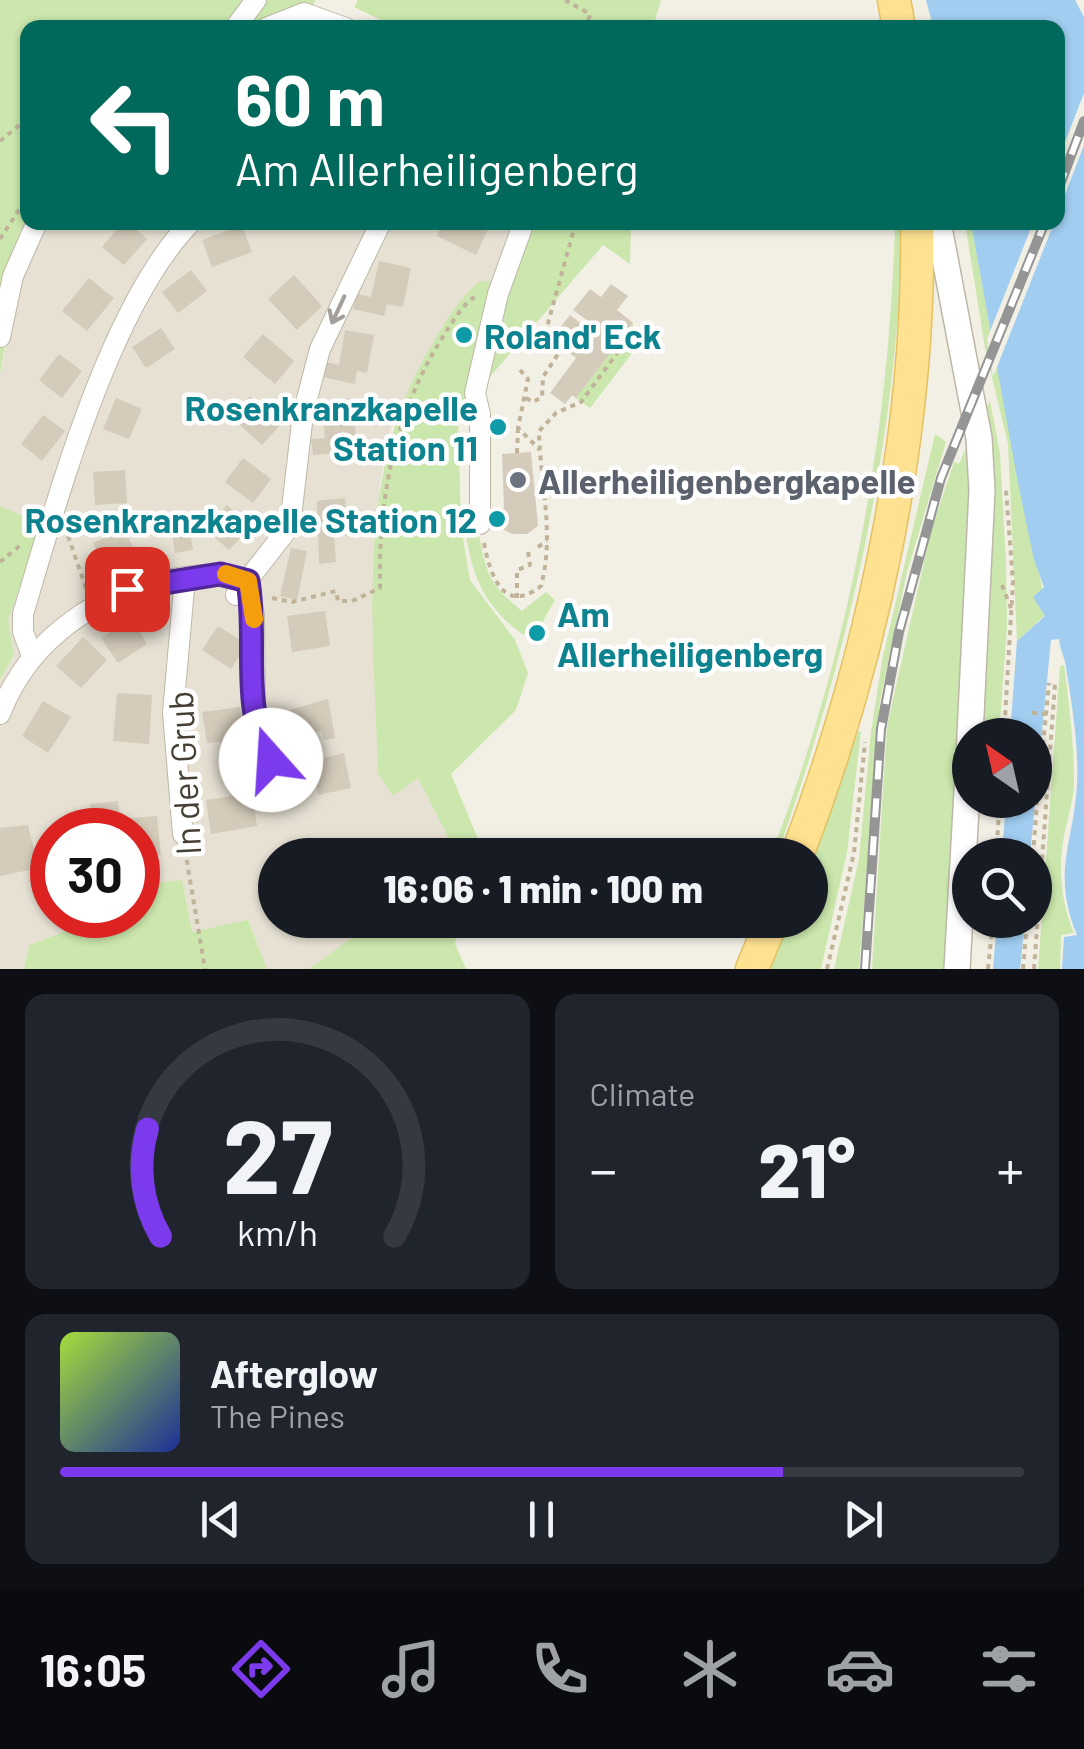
<!DOCTYPE html>
<html lang="en">
<head>
<meta charset="utf-8">
<style>
  :root { --surface:#171b24; --page:#20242c; --text:#f1f3f6; --muted:#9ea1a6; --line:#363941; --accent:#7c3aed }
  body { margin:0; font-family:Barlow,sans-serif; background:var(--page); color:var(--text); height:100vh; display:flex; flex-direction:column; font-size:38px; white-space:nowrap }
  * { box-sizing:border-box; margin:0 }
  p { font-size:32px; color:var(--muted) }
  .icon { flex:none; width:55px; height:55px; fill:none; stroke:currentColor; stroke-width:2; stroke-linecap:round; stroke-linejoin:round }
  .map { position:relative; height:969px; overflow:hidden }
  .sheet { display:flex; flex-direction:column; gap:25px; padding:25px; background:#0d0f14; flex:1 }
  .sheet>* { flex:none }
  .banner { position:absolute; left:20px; top:20px; width:1045px; height:210px; border-radius:20px; box-shadow:0 2px 8px #0004; background:#00695c; color:#fff; overflow:hidden }
  .needle { width:65px; rotate:326deg }
  .controls { position:absolute; left:952px; top:718px; display:grid; gap:20px }
  .controls a { display:grid; place-items:center; width:100px; height:100px; border-radius:50%; background:var(--surface); box-shadow:0 2px 8px #0004; font-size:50px }
  .speed { position:absolute; left:30px; top:808px; display:flex; gap:20px; font-size:50px; font-weight:700; text-align:center }
  .speed>* { display:grid; place-content:center; width:130px; height:130px; border-radius:50%; background:var(--surface); box-shadow:0 2px 8px #0004; line-height:1 }
  .speed .limit { border:15px solid #d22; background:#fff; color:#111 }
  .pin { position:absolute; display:grid; place-items:center; width:85px; height:85px; color:#fff; margin:-42px; border-radius:20px; box-shadow:0 5px 15px #0006 }
  .me { position:absolute; width:110px; margin:-55px; rotate:341deg; stroke-linejoin:round; filter:drop-shadow(0 0 8px #0008) }
  .turn { display:flex; align-items:center; gap:35px; height:210px; padding:0 50px; font-size:45px }
  .turn .icon { width:130px; height:130px; stroke-width:2.5 }
  .turn b { display:block; font-size:70px; line-height:85px }
  .big { font-size:75px; font-weight:800; line-height:1.1 }
  .sheet .widget { flex:1; display:flex; flex-direction:column; justify-content:center; gap:15px; min-width:0; padding:0 35px; border-radius:20px; background:var(--page) }
  .sheet .dial { align-items:center; gap:0 }
  .dial svg { height:260px; overflow:visible; fill:none; stroke:var(--line); stroke-width:7; stroke-linecap:round; text-anchor:middle }
  .dial text { fill:var(--text); stroke:none }
  .song { display:flex; align-items:center; gap:30px }
  .cover { width:120px; height:120px; border-radius:15px; background:linear-gradient(135deg,hsl(80 70% 55%),hsl(230 70% 35%)) }
  .played { height:10px; border-radius:5px; background:linear-gradient(90deg,var(--accent) 75%,var(--line) 75%) }
  .keys { display:flex; justify-content:space-around; direction:ltr }
  .heat { display:flex; justify-content:space-between; align-items:center; font-size:55px; direction:ltr }
  .sheet .tiles { flex:1; display:grid; gap:25px; grid-template-columns:1fr 1fr }
  .widget:last-child { grid-column:span 2 }
  .trip { position:absolute; left:258px; top:838px; width:570px; height:100px; border-radius:50px; background:var(--surface); box-shadow:0 2px 8px #0004; font-weight:800; line-height:100px; text-align:center }
  .tabs { display:flex; height:160px; justify-content:space-around; align-items:center; background:#090b0e; color:var(--muted) }
  .tabs .icon { width:70px; height:70px }
  .tabs .on { color:var(--accent) }
  .tabs b { font-size:45px; color:var(--text) }
  .map>svg:first-child { display:block }
</style>
</head>
<body>
<div class="map">
<svg width="1084" height="969" viewBox="0 0 1084 969">
  <rect width="100%" height="100%" fill="#f2efe5"/>
  <path fill="#e6e1d3" d="M44,223H515L495,282L391,428L380,483L372,576L418,778L454,849L452,855H275V920H376L309,969H267L248,921L192,932L182,880L138,885V830H52V915H84L85,924L29,945L24,969H0V680L14,654L8,621L41,525L0,506V374L20,279Z"/>
  <path fill="#cbe7ad" d="M0,0H316L306,19L286,27L28,28V222L0,374Z
    M358,0H661L653,27L383,28L385,22L354,7Z
    M530,223H631L630,264L603,245L458,414L461,527L470,580L515,640L528,673L516,710L451,774L481,846L479,855H452L454,849L418,778L393,796L378,773C374,630 353,476 430,348C444,324 458,299 480,281L495,282Z
    M895,223H903C897,440 850,651 777,855H771C849,653 889,439 895,223Z
    M965,223H971C986,308 1003,394 1018,480C1025,525 1043,570 1045,615L1017,641L1008,444L985,348Z
    M633,323L636,348L590,408L576,398Z
    M990,401L1000,453L1006,563L1007,627L999,735H979L989,601L985,410Z
    M935,434L946,442L907,572L880,701L859,969H834L859,859L871,732L882,661Z
    M965,450H969V468L967,574L945,969H872L887,726L931,531L954,462L959,464Z
    M0,506L41,524L8,621L14,654L0,680Z
    M477,525C486,569 485,582 522,611L546,592L555,600L538,630L524,635C484,608 470,572 465,526Z
    M1064,665C1069,703 1074,743 1074,782C1074,802 1066,821 1063,842C1058,872 1062,905 1074,933L1061,935L1060,969H1038L1060,666Z
    M858,731L861,732L847,852L821,969H767L790,920H810V864Z
    M182,880L192,932L248,920L267,969H24L29,945L85,924L84,915H138V885Z
    M376,920H461L455,944L466,969H309Z"/>
  <path fill="#a0cdf0" d="M926,0H1075L1084,17V969H1062L1064,937L1077,935C1051,872 1074,843 1077,784C1079,747 1072,704 1066,668C1065,657 1060,651 1059,639L1051,640L1030,855H1002L1006,800H1035V735H1010L1017,641L1045,616L1033,597L1044,587L1034,560L1017,478L971,223L1058,222V28L933,27Z
    M997,920H1025L1020,969H993Z"/>
  <path fill="#f2efe5" d="M1084,93V145L1058,213V160Z
    M1033,223H1054L993,377L987,339Z"/>
  <path fill="#d4cbba" d="M123,222H128L147,239L124,265L102,247Z
    M443,222H478L489,227L476,255L437,236Z
    M242,225L252,252L212,267L202,240Z
    M379,261L411,268L403,307L387,304L384,316L353,309L357,294L371,297Z
    M191,270L207,291L178,313L162,292Z
    M294,275L322,306L297,330L268,299Z
    M89,278L114,298L87,331L62,311Z
    M611,284L628,296L617,310L633,323L576,398L572,395L565,404L550,393L576,358L551,339L570,315L592,332L596,327L573,310L590,289L601,297Z
    M161,328L175,349L146,368L132,347Z
    M345,330L374,335L367,373L357,371L355,384L322,377L325,362L339,365Z
    M263,334L294,361L275,384L243,357Z
    M59,354L82,371L62,398L39,380Z
    M250,396L281,424L262,445L231,417Z
    M116,398L142,409L129,439L103,429Z
    M352,398L356,438L345,439L346,452L313,455L311,439L325,438L322,401Z
    M43,415L65,431L42,461L21,444Z
    M531,452L538,526L527,534H512L501,528L500,508H504L502,454Z
    M243,458L271,479L253,503L225,482Z
    M125,470L127,503L95,505L93,472Z
    M345,498L349,535L334,536L336,562L319,564L317,501Z
    M227,505L251,526L229,550L205,529Z
    M189,525L193,550L175,553L171,528Z
    M124,528L137,556L107,571L93,543Z
    M291,548L307,551L297,600L280,596Z
    M325,611L330,646L292,652L287,616Z
    M131,618L147,644L118,663L101,638Z
    M218,626L247,644L231,669L202,650Z
    M83,637L107,660L81,688L56,666Z
    M117,693L152,695L149,744L113,741Z
    M328,699L335,738L324,740L322,731L308,734L307,727L290,730L287,711Z
    M43,701L71,717L48,753L22,736Z
    M240,707L246,748L221,751L220,742L207,743L202,712Z
    M344,753L351,788L318,795L311,761Z
    M252,793L257,826L211,834L206,800Z
    M118,801L120,819L157,816L161,855L138,857V830H92L90,804Z
    M28,825L39,868L0,876V828Z"/>
  <g fill="none" stroke-linecap="round" stroke-linejoin="round">
    <defs>
      <path id="minor" d="M235,28L256,0
        M266,28L304,13L346,28
        M0,337L13,276L37,222
        M480,524V414L475,393L498,294L524,222
        M248,581L254,616L255,716L275,775
        M236,595L290,526L303,414L320,349L381,222
        M32,656L23,632V614C57,501 109,306 191,222
        M0,714C29,638 100,590 179,578C204,574 224,572 248,581
        M183,834L173,712L185,577"/>
      <path id="tertiary" d="M938,222L979,438L982,490L970,735
        M957,969L970,738"/>
      <path id="primary" d="M894,0L899,28
        M797,855C872,660 921,432 917,222
        M752,969L772,920"/>
    </defs>
    <use href="#minor" stroke="#beb7a7" stroke-width="22"/>
    <use href="#tertiary" stroke="#beb7a7" stroke-width="28"/>
    <use href="#primary" stroke="#e4c062" stroke-width="35"/>
    <path stroke="#c0b399" stroke-width="4" stroke-dasharray="5 5" stroke-linecap="butt" d="M565,0L590,14L587,28
      M0,141L28,118
      M0,239L28,196
      M545,334L576,222
      M520,370L528,379L518,428L540,450
      M526,398L533,402L542,397L543,377L562,348
      M517,453L518,428
      M68,536L86,588
      M484,543C490,574 503,616 541,586C555,534 540,483 539,431L556,413L581,402L632,333
      M538,547L547,541
      M0,562L23,543
      M1002,585L1012,611
      M272,598L292,602L336,591L338,601H352L380,588C378,498 395,411 444,335C454,320 463,303 479,294
      M517,598V570L530,565L528,551
      M1032,713L1046,714
      M1004,735L1013,582L1006,490
      M1040,775L1049,683
      M185,850L205,969
      M996,855L1000,800
      M1033,855L1038,789
      M827,969L854,853L865,742
      M988,969L993,920
      M1023,969L1027,920
      M1034,969L1055,684"/>
    <use href="#minor" stroke="#fff" stroke-width="20"/>
    <use href="#tertiary" stroke="#fff" stroke-width="25"/>
    <use href="#primary" stroke="#fee292" stroke-width="32"/>
    <defs>
      <path id="rail" d="M1058,190L1084,121
        M865,969L881,729L899,632L941,478L1045,222"/>
    </defs>
    <use href="#rail" stroke="#959595" stroke-width="10"/>
    <use href="#rail" stroke="#fff" stroke-width="6" stroke-dasharray="19" stroke-linecap="butt"/>
  </g>
  <defs><path id="oneway-shaft" d="M-6 0H5M1.5-3L5.5 0L1.5 3" fill="none" stroke-width="1.6" stroke-linecap="round" stroke-linejoin="round" transform="scale(2.5)"/></defs>
  <use stroke="#a29f9a" href="#oneway-shaft" transform="translate(338 310) rotate(115)"/>
  <g fill="none" stroke-linecap="round" stroke-linejoin="round">
    <defs>
      <path id="route" d="M127,589L220,574L248,581C258,639 240,708 271,760"/>
    </defs>
    <use href="#route" stroke="#51269a" stroke-width="25"/>
    <use href="#route" stroke="#7c3aed" stroke-width="18"/>
    <path stroke="#f59e0b" stroke-width="18" d="M226,574L248,581L254,619"/>
  </g>
  <g fill="#0f9aa8" stroke="#fff" stroke-width="4">
    <circle cx="464" cy="335" r="10"/>
    <circle cx="498" cy="427" r="10"/>
    <circle cx="497" cy="519" r="10"/>
    <circle cx="537" cy="633" r="10"/>
  </g>
  <circle fill="#6b7280" stroke="#fff" stroke-width="4" cx="518" cy="480" r="10"/>
  <g text-anchor="middle" dominant-baseline="central" stroke-width="9" stroke-linejoin="round" paint-order="stroke">
    <g font-size="35" font-weight="bold" fill="#0d838f" stroke="#fff" text-anchor="start">
      <text x="484" y="335">Roland' Eck</text>
      <text x="478" y="407" text-anchor="end">Rosenkranzkapelle<tspan x="478" dy="40">Station 11</tspan></text>
      <text x="477" y="519" text-anchor="end">Rosenkranzkapelle Station 12</text>
      <text x="557" y="613">Am<tspan x="557" dy="40">Allerheiligenberg</tspan></text>
    </g>
    <g font-size="35" font-weight="bold" fill="#5b616d" stroke="#fff" text-anchor="start">
      <text x="538" y="480">Allerheiligenbergkapelle</text>
    </g>
    <g font-size="35" fill="#453f34" stroke="#fff">
      <text transform="translate(183 773) rotate(-93)">In der Grub</text>
    </g>
  </g>
</svg>
<div class="controls">
<a><svg class="needle" viewBox="-14 -14 28 28"><path d="M0-13l5 13h-10z" fill="#e53935"/><path d="M0 13l5-13h-10z" fill="#9ea1a6"/></svg></a>
<a><svg class="icon" aria-label="search" viewBox="0 0 24 24"><circle cx="10" cy="10" r="6"/><path d="M15 15l6 6"/></svg></a>
</div>
<div class="speed"><div class="limit">30</div></div>
<div class="pin" style="left:127px;top:589px;background:#d93025"><svg class="icon" aria-label="arrive" viewBox="0 0 24 24"><path d="M6 21V4h12l-3 4 3 4H6"/></svg></div>
<svg class="me" style="left:271px;top:760px" viewBox="-20 -20 40 40"><circle r="19" fill="#fff"/><path d="M0-13L10 11 0 6-10 11z" fill="#7c3aed"/></svg>
<div class="trip">16:06 · 1 min · 100 m</div>
<div class="banner">
<div class="turn"><svg class="icon" aria-label="left" viewBox="0 0 24 24"><path d="M17 20v-9H6M10 6l-5 5 5 5"/></svg><div><b>60 m</b>Am Allerheiligenberg</div></div>
</div>
</div>
<section class="sheet">
<div class="tiles">
<div class="widget dial"><svg viewBox="0 0 100 80">
<path d="M14 69A42 42 0 1 1 86 69"/>
<path d="M14 69A42 42 0 0 1 10 36" stroke="#7c3aed"/>
<text x="50" y="56" font-size="32" font-weight="700">27</text>
<text x="50" y="72" font-size="11">km/h</text>
</svg></div>
<div class="widget"><p>Climate</p>
<div class="heat"><a>−</a><b class="big">21°</b><a>+</a></div>
</div>
<div class="widget">
<div class="song"><i class="cover"></i><div><b>Afterglow</b><p>The Pines</p></div></div>
<div class="played"></div>
<div class="keys"><svg class="icon" aria-label="previous" viewBox="0 0 24 24"><path d="M18 5L8 12l10 7zM5 5v14"/></svg><svg class="icon" aria-label="pause" viewBox="0 0 24 24"><path d="M8 5v14M16 5v14"/></svg><svg class="icon" aria-label="next" viewBox="0 0 24 24"><path d="M6 5l10 7-10 7zM19 5v14"/></svg></div>
</div>
</div>
</section>
<nav class="tabs">
<b>16:05</b>
<svg class="icon on" aria-label="directions" viewBox="0 0 24 24"><path d="M12 3l9 9-9 9-9-9zM9 14v-3h6M13 9l2 2-2 2"/></svg>
<svg class="icon" aria-label="music" viewBox="0 0 24 24"><path d="M9 18V5l10-2v13"/><circle cx="6" cy="18" r="3"/><circle cx="16" cy="16" r="3"/></svg>
<svg class="icon" aria-label="phone" viewBox="0 0 24 24"><path d="M5 4h4l2 5-3 2q2 4 5 5l2-3 5 2v4C11 20 4 13 5 4z"/></svg>
<svg class="icon" aria-label="climate" viewBox="0 0 24 24"><path d="M12 3v18M4 7l16 10M4 17L20 7"/></svg>
<svg class="icon" aria-label="car" viewBox="0 0 24 24"><path d="M5 17H2v-5l4-1 3-4h7l3 4 3 1v5h-3M9 17h6M6 11h13"/><circle cx="7" cy="17" r="2"/><circle cx="17" cy="17" r="2"/></svg>
<svg class="icon" aria-label="filters" viewBox="0 0 24 24"><path d="M4 7h16M4 17h16"/><circle cx="9" cy="7" r="2"/><circle cx="15" cy="17" r="2"/></svg>
</nav>
</body>
</html>
